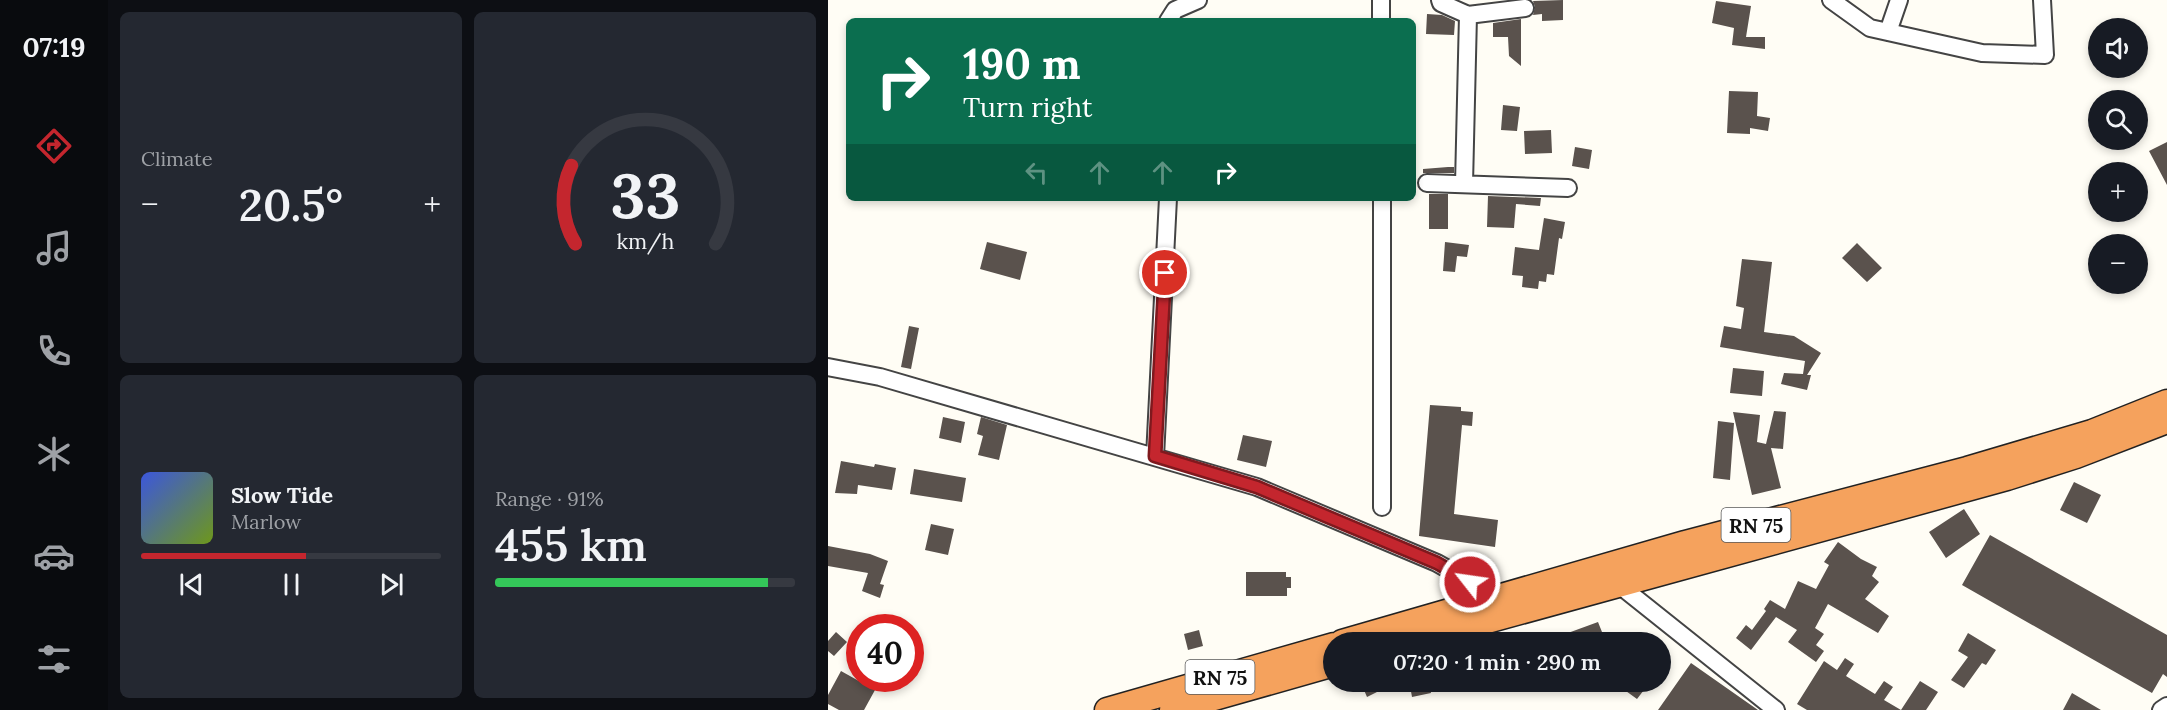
<!DOCTYPE html>
<html lang="en">
<head>
<meta charset="utf-8">
<style>
  :root { --surface:#171b24; --page:#242831; --text:#f1f3f6; --muted:#9ea1a6; --line:#363941; --accent:#c4262e }
  body { margin:0; font-family:Lora,serif; background:var(--page); color:var(--text); height:100vh; display:flex; flex-direction:column; font-size:22px; white-space:nowrap }
  * { box-sizing:border-box; margin:0 }
  p { font-size:20px; color:var(--muted) }
  .icon { flex:none; width:33px; height:33px; fill:none; stroke:currentColor; stroke-width:2; stroke-linecap:round; stroke-linejoin:round }
  .map { position:relative; flex:1; overflow:hidden }
  .panel { display:flex; flex-direction:column; gap:12px; padding:12px; background:#0d0f14; width:720px }
  .panel>* { flex:none }
  .top-card { position:absolute; left:18px; top:18px; width:570px; height:183px; border-radius:9px; box-shadow:0 3px 9px #0003; background:#0b6e4f; color:#fff; overflow:hidden }
  .controls { position:absolute; left:1260px; top:18px; display:grid; gap:12px }
  .controls a { display:grid; place-items:center; width:60px; height:60px; border-radius:50%; background:var(--surface); box-shadow:0 3px 9px #0003; font-size:30px }
  .speed { position:absolute; left:18px; top:614px; display:flex; gap:12px; font-size:30px; font-weight:700; text-align:center }
  .speed>* { display:grid; place-content:center; width:78px; height:78px; border-radius:50%; background:var(--surface); box-shadow:0 3px 9px #0003; line-height:1 }
  .speed .limit { border:9px solid #d22; background:#fff; color:#111 }
  .pin { position:absolute; display:grid; place-items:center; width:51px; height:51px; color:#fff; margin:-26px; border:3px solid #fff; border-radius:50%; box-shadow:0 2px 6px #0007 }
  .me { position:absolute; width:66px; margin:-33px; rotate:300deg; stroke-linejoin:round; filter:drop-shadow(0 0 4px #0008) }
  .turn { display:flex; align-items:center; gap:21px; height:126px; padding:0 18px; font-size:27px }
  .turn .icon { width:78px; height:78px; stroke-width:2.5 }
  .turn b { display:block; font-size:42px; line-height:51px }
  .lanes { display:flex; align-items:center; height:57px; padding:0 18px; background:#0003; justify-content:center; gap:30px; direction:ltr }
  .lanes .off { opacity:.35 }
  .big { font-size:45px; font-weight:600; line-height:1.1 }
  .panel .card { flex:1; display:flex; flex-direction:column; justify-content:center; gap:9px; min-width:0; padding:0 21px; border-radius:9px; background:var(--page) }
  .panel .dial { align-items:center; gap:0 }
  .dial svg { height:156px; overflow:visible; fill:none; stroke:var(--line); stroke-width:7; stroke-linecap:round; text-anchor:middle }
  .dial text { fill:var(--text); stroke:none }
  .song { display:flex; align-items:center; gap:18px }
  .cover { width:72px; height:72px; border-radius:9px; background:linear-gradient(135deg,hsl(230 70% 55%),hsl(80 70% 35%)) }
  .played { height:6px; border-radius:3px; background:linear-gradient(90deg,var(--accent) 55%,var(--line) 55%) }
  .keys { display:flex; justify-content:space-around; direction:ltr }
  .heat { display:flex; justify-content:space-between; align-items:center; font-size:33px; direction:ltr }
  .charge { height:9px; border-radius:4px; background:linear-gradient(90deg,#34c759 91%,var(--line) 0) }
  .panel .tiles { flex:1; display:grid; gap:12px; grid-template-columns:repeat(2,1fr) }
  .trip { position:absolute; left:495px; top:632px; width:348px; height:60px; border-radius:30px; background:var(--surface); box-shadow:0 3px 9px #0003; font-weight:600; line-height:60px; text-align:center }
  main { display:flex; flex:1; min-height:0 }
  .tabs { display:flex; flex-direction:column; width:108px; justify-content:space-around; align-items:center; background:#090b0e; color:var(--muted) }
  .tabs .icon { width:42px; height:42px }
  .tabs .active { color:var(--accent) }
  .tabs b { font-size:27px; color:var(--text) }
  .map>svg:first-child { display:block }
</style>
</head>
<body>
<main>
<nav class="tabs">
<b>07:19</b>
<svg class="icon active" aria-label="directions" viewBox="0 0 24 24"><path d="M12 3l9 9-9 9-9-9zM9 14v-3h6M13 9l2 2-2 2"/></svg>
<svg class="icon" aria-label="music" viewBox="0 0 24 24"><path d="M9 18V5l10-2v13"/><circle cx="6" cy="18" r="3"/><circle cx="16" cy="16" r="3"/></svg>
<svg class="icon" aria-label="phone" viewBox="0 0 24 24"><path d="M5 4h4l2 5-3 2q2 4 5 5l2-3 5 2v4C11 20 4 13 5 4z"/></svg>
<svg class="icon" aria-label="climate" viewBox="0 0 24 24"><path d="M12 3v18M4 7l16 10M4 17L20 7"/></svg>
<svg class="icon" aria-label="car" viewBox="0 0 24 24"><path d="M5 17H2v-5l4-1 3-4h7l3 4 3 1v5h-3M9 17h6M6 11h13"/><circle cx="7" cy="17" r="2"/><circle cx="17" cy="17" r="2"/></svg>
<svg class="icon" aria-label="filters" viewBox="0 0 24 24"><path d="M4 7h16M4 17h16"/><circle cx="9" cy="7" r="2"/><circle cx="15" cy="17" r="2"/></svg>
</nav>
<section class="panel">
<div class="tiles">
<div class="card"><p>Climate</p>
<div class="heat"><a>−</a><b class="big">20.5°</b><a>+</a></div>
</div>
<div class="card dial"><svg viewBox="0 0 100 80">
<path d="M14 69A42 42 0 1 1 86 69"/>
<path d="M14 69A42 42 0 0 1 12 29" stroke="#c4262e"/>
<text x="50" y="56" font-size="32" font-weight="700">33</text>
<text x="50" y="72" font-size="11">km/h</text>
</svg></div>
<div class="card">
<div class="song"><i class="cover"></i><div><b>Slow Tide</b><p>Marlow</p></div></div>
<div class="played"></div>
<div class="keys"><svg class="icon" aria-label="previous" viewBox="0 0 24 24"><path d="M18 5L8 12l10 7zM5 5v14"/></svg><svg class="icon" aria-label="pause" viewBox="0 0 24 24"><path d="M8 5v14M16 5v14"/></svg><svg class="icon" aria-label="next" viewBox="0 0 24 24"><path d="M6 5l10 7-10 7zM19 5v14"/></svg></div>
</div>
<div class="card"><p>Range · 91%</p><b class="big">455 km</b><div class="charge"></div></div>
</div>
</section>
<div class="map">
<svg width="1339" height="710" viewBox="0 0 1339 710">
  <rect width="100%" height="100%" fill="#fffdf5"/>
  <path fill="#5a524d" d="M735,0V20L714,21V14L705,15L707,7L705,1Z
    M888,1L923,6L918,37H937V49L904,45L906,28L884,23Z
    M599,14L614,15L627,21L626,35L598,34Z
    M693,19V66L681,56L680,37H665V23Z
    M901,91L930,92L929,116L942,118L940,131L922,128V134L899,133Z
    M675,105L692,107L689,131L673,130Z
    M723,130L724,153L697,154L696,131Z
    M1339,142V185L1321,151Z
    M747,147L764,150L761,169L744,166Z
    M620,167H626V173H595V169Z
    M601,194H620V229H601Z
    M660,196L713,198L712,206L688,204L686,228L659,227Z
    M716,218L737,222L734,239L731,238L726,275L719,274L718,282L711,281L710,289L694,287L695,276L684,275L687,247L711,250Z
    M159,242L199,252L192,280L152,269Z
    M617,242L641,245L639,257L629,256L627,272L615,271Z
    M1029,243L1054,268L1039,282L1014,258Z
    M914,259L944,262L936,332L966,336L993,353L979,375H983L979,390L953,384L956,373L975,374L977,361L892,347L896,326L913,329L916,308L908,306Z
    M81,326L91,328L83,369L73,367Z
    M905,368L936,371L934,396L902,393Z
    M602,405L633,407V411L645,412L644,426L634,425L626,514L670,520L667,547L591,536Z
    M946,411L958,412L955,449L943,448L953,488L924,495L905,412L932,415L929,442L938,444Z
    M115,417L137,422L133,443L111,438Z
    M153,417L179,425L171,460L150,455L155,436L149,434Z
    M890,421L906,423L902,480L885,478Z
    M415,435L444,441L438,467L409,460Z
    M13,461L46,467L47,464L68,468L64,490L30,485L29,494L7,493Z
    M86,469L138,478L134,502L82,494Z
    M1246,482L1273,495L1259,523L1232,510Z
    M1136,509L1152,534L1118,558L1101,532Z
    M103,524L126,529L120,555L97,550Z
    M1162,535L1339,635V677L1335,674L1324,693L1134,585Z
    M1010,542L1033,559L1049,567L1044,576L1051,582L1037,599L1061,616L1050,633L1000,604L987,628L996,634L988,645L996,651L988,662L960,642L969,630L948,617L923,650L908,638L918,625L924,630L938,611L936,609L942,600L957,609L970,581L988,589L1001,565L996,562Z
    M0,546L42,554L60,561L52,584L56,585L52,598L34,591L40,573L0,566Z
    M418,572H458V577H463V588H459V596H418Z
    M770,622L778,642H718V641Z
    M371,630L375,646L360,650L356,634Z
    M8,632L19,642L6,656L0,651V641Z
    M1140,633L1168,650L1158,665L1154,663L1136,688L1123,680L1140,657L1130,651Z
    M1017,658L1026,664L1018,676L1047,694L1056,681L1065,687L1056,700L1073,710H979L969,704L996,661L1009,670Z
    M863,663L930,710H830Z
    M13,671L47,690L36,710H11L0,704V695Z
    M538,681H545L549,692L539,697L533,683Z
    M784,681H812L819,686L809,699Z
    M1092,681L1110,692L1098,710H1073Z
    M601,683L603,693L584,697L582,686Z
    M1244,693L1273,710H1235Z"/>
  <g fill="none" stroke-linecap="round" stroke-linejoin="round">
    <defs>
      <path id="minor" d="M553,0V21
        M612,0L613,3L640,15L697,8
        M1003,0L1042,28L1154,53L1217,55L1214,0
        M340,21L347,10L370,0
        M1060,32L1071,0
        M599,183L740,188
        M636,184L640,15
        M554,198V507
        M0,367L52,377L429,487L609,563L669,597L670,601
        M327,457L340,198
        M790,584L948,710
        M1333,710L1339,706"/>
      <path id="highway" d="M514,642L857,543L1139,469L1264,432L1339,402
        M583,642L1179,478L1248,456L1339,421
        M279,710L506,645
        M344,710L506,664"/>
    </defs>
    <use href="#minor" stroke="#444" stroke-width="20"/>
    <use href="#highway" stroke="#222" stroke-width="27"/>
    <use href="#minor" stroke="#fff" stroke-width="16"/>
    <use href="#highway" stroke="#f5a25d" stroke-width="24"/>
  </g>
  <g fill="none" stroke-linecap="round" stroke-linejoin="round">
    <defs>
      <path id="route" d="M337,273L327,456L429,487L609,563L642,582"/>
    </defs>
    <use href="#route" stroke="#7f191e" stroke-width="15"/>
    <use href="#route" stroke="#c4262e" stroke-width="10"/>
  </g>
  <g text-anchor="middle" dominant-baseline="central" stroke-width="6" stroke-linejoin="round" paint-order="stroke">
    <g fill="#fff" stroke="#585858" stroke-width="1.5">
      <rect x="893.5" y="508" width="69" height="34" rx="4.5"/>
      <rect x="357.5" y="660" width="69" height="34" rx="4.5"/>
    </g>
    <g font-size="20" font-weight="bold" fill="#111">
      <text x="928" y="525">RN 75</text>
      <text x="392" y="677">RN 75</text>
    </g>
  </g>
</svg>
<div class="controls">
<a><svg class="icon" aria-label="sound" viewBox="0 0 24 24"><path d="M4 9h4l5-4v14l-5-4H4zM17 9q2 3 0 6"/></svg></a>
<a><svg class="icon" aria-label="search" viewBox="0 0 24 24"><circle cx="10" cy="10" r="6"/><path d="M15 15l6 6"/></svg></a>
<a>+</a>
<a>−</a>
</div>
<div class="speed"><div class="limit">40</div></div>
<div class="pin" style="left:337px;top:273px;background:#d93025"><svg class="icon" aria-label="arrive" viewBox="0 0 24 24"><path d="M6 21V4h12l-3 4 3 4H6"/></svg></div>
<svg class="me" style="left:642px;top:582px" viewBox="-20 -20 40 40"><circle r="17" fill="#c4262e" stroke="#fff" stroke-width="3"/><path d="M0-11L8 9 0 5-8 9z" fill="#fff"/></svg>
<div class="trip">07:20 · 1 min · 290 m</div>
<div class="top-card">
<div class="turn"><svg class="icon" aria-label="right" viewBox="0 0 24 24"><path d="M7 20v-9h11M14 6l5 5-5 5"/></svg><div><b>190 m</b>Turn right</div></div>
<div class="lanes"><svg class="icon off" aria-label="left" viewBox="0 0 24 24"><path d="M17 20v-9H6M10 6l-5 5 5 5"/></svg><svg class="icon off" aria-label="ahead" viewBox="0 0 24 24"><path d="M12 20V5M6 11l6-6 6 6"/></svg><svg class="icon off" aria-label="ahead" viewBox="0 0 24 24"><path d="M12 20V5M6 11l6-6 6 6"/></svg><svg class="icon" aria-label="right" viewBox="0 0 24 24"><path d="M7 20v-9h11M14 6l5 5-5 5"/></svg></div>
</div>
</div>
</main>
</body>
</html>
